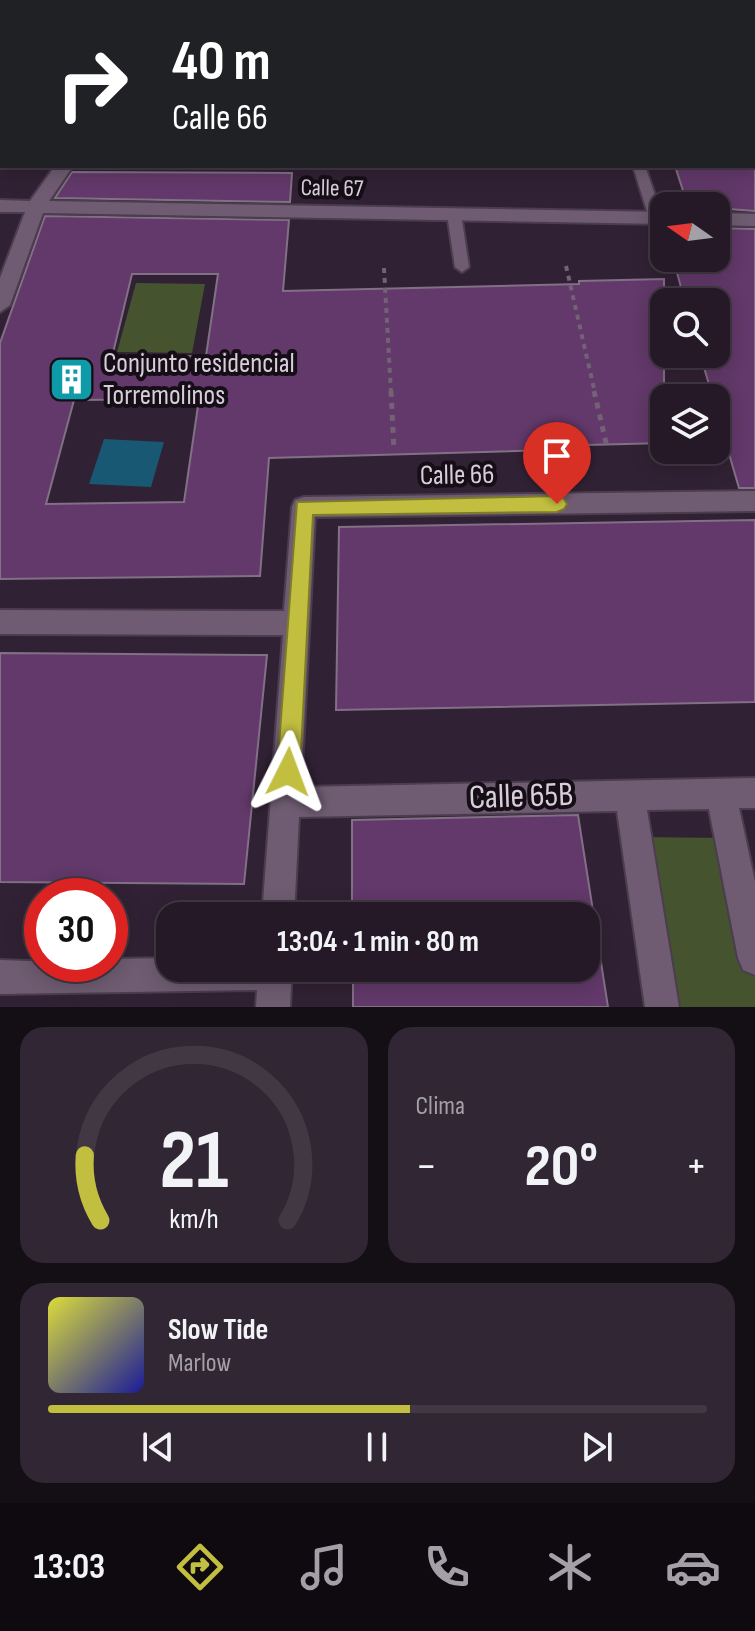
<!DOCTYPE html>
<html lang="es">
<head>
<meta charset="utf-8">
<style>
  :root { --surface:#251927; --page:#312633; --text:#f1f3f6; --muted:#a3a0a7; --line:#423844; --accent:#c1be40 }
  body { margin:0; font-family:"Sofia Sans Condensed",sans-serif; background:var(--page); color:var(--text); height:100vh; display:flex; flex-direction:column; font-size:30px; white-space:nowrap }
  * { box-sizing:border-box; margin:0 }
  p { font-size:26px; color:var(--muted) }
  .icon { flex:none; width:44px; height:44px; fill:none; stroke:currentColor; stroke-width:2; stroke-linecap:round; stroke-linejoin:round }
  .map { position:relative; height:1007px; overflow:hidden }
  .details { display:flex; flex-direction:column; gap:20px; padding:20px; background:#140e15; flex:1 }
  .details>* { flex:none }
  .guide { position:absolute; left:0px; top:0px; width:756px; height:168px; box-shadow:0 4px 20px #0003,0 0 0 2px var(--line); background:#202124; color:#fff; overflow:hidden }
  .needle { width:52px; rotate:284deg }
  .controls { position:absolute; left:650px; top:192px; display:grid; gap:16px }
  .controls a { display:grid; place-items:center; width:80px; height:80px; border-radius:16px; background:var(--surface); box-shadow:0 4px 20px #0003,0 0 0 2px var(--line); font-size:40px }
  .speed { position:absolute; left:24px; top:878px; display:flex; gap:16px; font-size:40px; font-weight:700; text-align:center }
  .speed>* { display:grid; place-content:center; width:104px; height:104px; border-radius:50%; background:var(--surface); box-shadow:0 4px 20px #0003,0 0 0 2px var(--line); line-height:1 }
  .speed .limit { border:12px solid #d22; background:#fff; color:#111 }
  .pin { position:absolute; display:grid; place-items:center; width:68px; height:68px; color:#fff; margin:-82px -34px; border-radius:50% 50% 50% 0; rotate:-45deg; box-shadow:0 0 8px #0007 }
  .pin .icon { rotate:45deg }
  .me { position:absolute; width:88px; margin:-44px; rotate:3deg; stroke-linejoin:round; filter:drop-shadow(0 0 6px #0008) }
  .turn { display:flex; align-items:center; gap:28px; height:168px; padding:0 40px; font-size:36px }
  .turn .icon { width:104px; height:104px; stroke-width:2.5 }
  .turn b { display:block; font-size:56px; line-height:68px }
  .big { font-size:60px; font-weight:700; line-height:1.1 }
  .details .widget { flex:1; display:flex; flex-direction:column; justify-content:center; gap:12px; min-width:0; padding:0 28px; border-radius:24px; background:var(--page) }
  .details .dial { align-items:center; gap:0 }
  .dial svg { height:208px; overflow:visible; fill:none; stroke:var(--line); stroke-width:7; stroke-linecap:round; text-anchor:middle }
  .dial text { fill:var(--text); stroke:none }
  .song { display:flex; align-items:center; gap:24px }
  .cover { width:96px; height:96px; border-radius:12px; background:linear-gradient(135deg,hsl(60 70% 55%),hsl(240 70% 35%)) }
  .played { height:8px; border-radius:4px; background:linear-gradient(90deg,var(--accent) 55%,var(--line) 55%) }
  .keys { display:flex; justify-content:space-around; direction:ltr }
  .heat { display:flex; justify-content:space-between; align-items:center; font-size:44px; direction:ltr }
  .details .tiles { flex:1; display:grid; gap:20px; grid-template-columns:1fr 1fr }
  .widget:last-child { grid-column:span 2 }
  .trip { position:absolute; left:156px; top:902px; width:444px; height:80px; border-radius:24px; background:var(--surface); box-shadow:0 4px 20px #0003,0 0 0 2px var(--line); font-weight:700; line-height:80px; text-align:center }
  .menu { display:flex; height:128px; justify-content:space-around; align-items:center; background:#0f0a10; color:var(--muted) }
  .menu .icon { width:56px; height:56px }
  .menu .selected { color:var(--accent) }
  .menu b { font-size:36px; color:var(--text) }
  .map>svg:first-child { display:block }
</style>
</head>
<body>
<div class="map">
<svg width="755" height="1007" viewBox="0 0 755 1007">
  <rect width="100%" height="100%" fill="#312134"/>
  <path fill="#45542e" d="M136,283L205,284L192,353L117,352Z
    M636,837L729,838L755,958V1007H662Z"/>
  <path fill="#185872" d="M104,439L164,442L151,487L89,484Z"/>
  <path fill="#62396a" stroke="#827086" stroke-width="2" fill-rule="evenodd" d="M675,166H755V211L688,206Z
    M72,172L292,173L290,202L55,198Z
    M45,216L289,220L283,291L579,284V281L664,279V443L587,445L588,449L269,458L260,576L0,579V343ZM132,274H218L206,356L112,357ZM199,399L184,502L46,504L74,400Z
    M716,228L755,229V488H739L716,409V398H713L700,354H716V302H685L673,258H716Z
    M755,520V702L336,710L339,527Z
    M0,653L267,655L244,884L0,882Z
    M578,815L608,1007H353V968H586V916H352V820Z"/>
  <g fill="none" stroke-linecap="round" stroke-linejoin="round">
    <defs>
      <path id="lane" d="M732,0H747L748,2H733Z
        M755,26V34H754V26Z
        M633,166H645L663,218L661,221L656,222L649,218Z
        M454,210L461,214L469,267L462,272L455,267L447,214Z"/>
      <path id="street" d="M178,0H193L177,2Z
        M55,166H73L49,201L664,212V224L43,213L10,305L0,312V278L25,212H0V200L30,201Z
        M716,213L755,214V226L716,225Z
        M755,491V511L315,517L301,787L755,778V808H739L755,882V975L743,970L738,958L709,809L647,810L679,1007H645L617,811L299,817L294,916H262L283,635L0,634V610L284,611L292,507L295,500L304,497Z
        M170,958V968H292L290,1007H256L257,990L0,994V960L110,964V959Z"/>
    </defs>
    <use href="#lane" stroke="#4b3d4d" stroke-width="4"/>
    <use href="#street" stroke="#4b3d4d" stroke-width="4"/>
    <path stroke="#716374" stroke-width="4" stroke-dasharray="5 5" stroke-linecap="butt" d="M566,266L595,393
      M384,268L391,393"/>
    <path stroke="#716374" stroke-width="5" stroke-dasharray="6 6" stroke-linecap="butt" d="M391,391L394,450
      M594,391L607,447"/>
    <use href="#lane" fill="#6f5c72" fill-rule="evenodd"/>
    <use href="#street" fill="#6f5c72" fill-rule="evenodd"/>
  </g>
  <path fill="#c1be40" stroke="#7d7c2a" stroke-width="2" d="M557,496L564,499L567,504L564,509L557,512L313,515L300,772L296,780L288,784L281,780L277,772L297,502Z"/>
  <defs>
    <symbol id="building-square" viewBox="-11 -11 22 22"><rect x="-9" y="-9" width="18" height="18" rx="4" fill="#0f9aa8" stroke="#150e16"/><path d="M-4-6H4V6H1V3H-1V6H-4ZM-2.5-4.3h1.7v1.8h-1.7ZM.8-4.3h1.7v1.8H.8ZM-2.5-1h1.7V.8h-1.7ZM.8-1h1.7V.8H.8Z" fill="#fff"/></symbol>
  </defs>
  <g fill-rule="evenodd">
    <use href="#building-square" x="46" y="354" width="51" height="51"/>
  </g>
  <g text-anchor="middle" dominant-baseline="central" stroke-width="8" stroke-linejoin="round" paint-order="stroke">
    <g font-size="24" fill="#d8ceda" stroke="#150e16">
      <text transform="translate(332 188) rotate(1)">Calle 67</text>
    </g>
    <g font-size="28" fill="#d8ceda" stroke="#150e16" text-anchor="start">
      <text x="103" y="363">Conjunto residencial<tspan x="103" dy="32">Torremolinos</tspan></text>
    </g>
    <g font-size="28" fill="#d8ceda" stroke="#150e16">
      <text transform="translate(457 475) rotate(-1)">Calle 66</text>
    </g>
    <g font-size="34" fill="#d8ceda" stroke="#150e16">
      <text transform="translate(521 796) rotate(-2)">Calle 65B</text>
    </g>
  </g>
</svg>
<div class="controls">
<a><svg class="needle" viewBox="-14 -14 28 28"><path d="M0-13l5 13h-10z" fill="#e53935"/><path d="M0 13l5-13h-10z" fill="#a3a0a7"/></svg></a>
<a><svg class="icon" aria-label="search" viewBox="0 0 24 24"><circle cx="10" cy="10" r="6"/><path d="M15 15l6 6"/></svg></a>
<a><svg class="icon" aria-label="layers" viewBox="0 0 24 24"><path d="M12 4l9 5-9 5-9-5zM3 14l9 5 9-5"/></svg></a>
</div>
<div class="speed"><div class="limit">30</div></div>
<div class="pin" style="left:557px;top:504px;background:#d93025"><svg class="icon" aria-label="arrive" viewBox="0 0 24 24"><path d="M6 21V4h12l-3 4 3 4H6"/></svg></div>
<svg class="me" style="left:288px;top:772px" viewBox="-20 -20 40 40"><path d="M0-17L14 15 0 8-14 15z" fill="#c1be40" stroke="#fff" stroke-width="4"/></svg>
<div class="trip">13:04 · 1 min · 80 m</div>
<div class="guide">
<div class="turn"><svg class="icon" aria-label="right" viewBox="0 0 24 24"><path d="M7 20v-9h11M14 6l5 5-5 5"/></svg><div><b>40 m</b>Calle 66</div></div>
</div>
</div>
<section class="details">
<div class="tiles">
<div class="widget dial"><svg viewBox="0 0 100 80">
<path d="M14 69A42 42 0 1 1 86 69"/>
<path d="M14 69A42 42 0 0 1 8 44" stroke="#c1be40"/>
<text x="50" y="56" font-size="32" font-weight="700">21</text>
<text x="50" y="72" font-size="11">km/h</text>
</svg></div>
<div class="widget"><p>Clima</p>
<div class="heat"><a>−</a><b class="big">20°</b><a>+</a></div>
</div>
<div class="widget">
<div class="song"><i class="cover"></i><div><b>Slow Tide</b><p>Marlow</p></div></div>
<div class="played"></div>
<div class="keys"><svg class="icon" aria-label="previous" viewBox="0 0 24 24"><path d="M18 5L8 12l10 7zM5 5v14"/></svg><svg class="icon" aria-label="pause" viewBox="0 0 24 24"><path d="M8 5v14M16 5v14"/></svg><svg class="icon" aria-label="next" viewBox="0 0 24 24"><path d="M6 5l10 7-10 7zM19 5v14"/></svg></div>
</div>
</div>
</section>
<nav class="menu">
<b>13:03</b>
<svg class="icon selected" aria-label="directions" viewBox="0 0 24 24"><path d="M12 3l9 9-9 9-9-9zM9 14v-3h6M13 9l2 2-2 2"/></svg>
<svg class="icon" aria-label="music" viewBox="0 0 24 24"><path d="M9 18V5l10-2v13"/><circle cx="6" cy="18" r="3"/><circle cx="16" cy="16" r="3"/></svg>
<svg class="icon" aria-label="phone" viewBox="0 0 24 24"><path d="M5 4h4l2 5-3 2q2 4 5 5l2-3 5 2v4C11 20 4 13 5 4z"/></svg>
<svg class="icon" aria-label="climate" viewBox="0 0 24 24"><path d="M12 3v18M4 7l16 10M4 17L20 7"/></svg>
<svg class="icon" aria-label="car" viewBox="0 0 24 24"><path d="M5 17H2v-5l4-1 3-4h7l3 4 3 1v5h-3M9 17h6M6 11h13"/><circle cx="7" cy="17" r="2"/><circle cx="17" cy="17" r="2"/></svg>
</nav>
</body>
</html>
